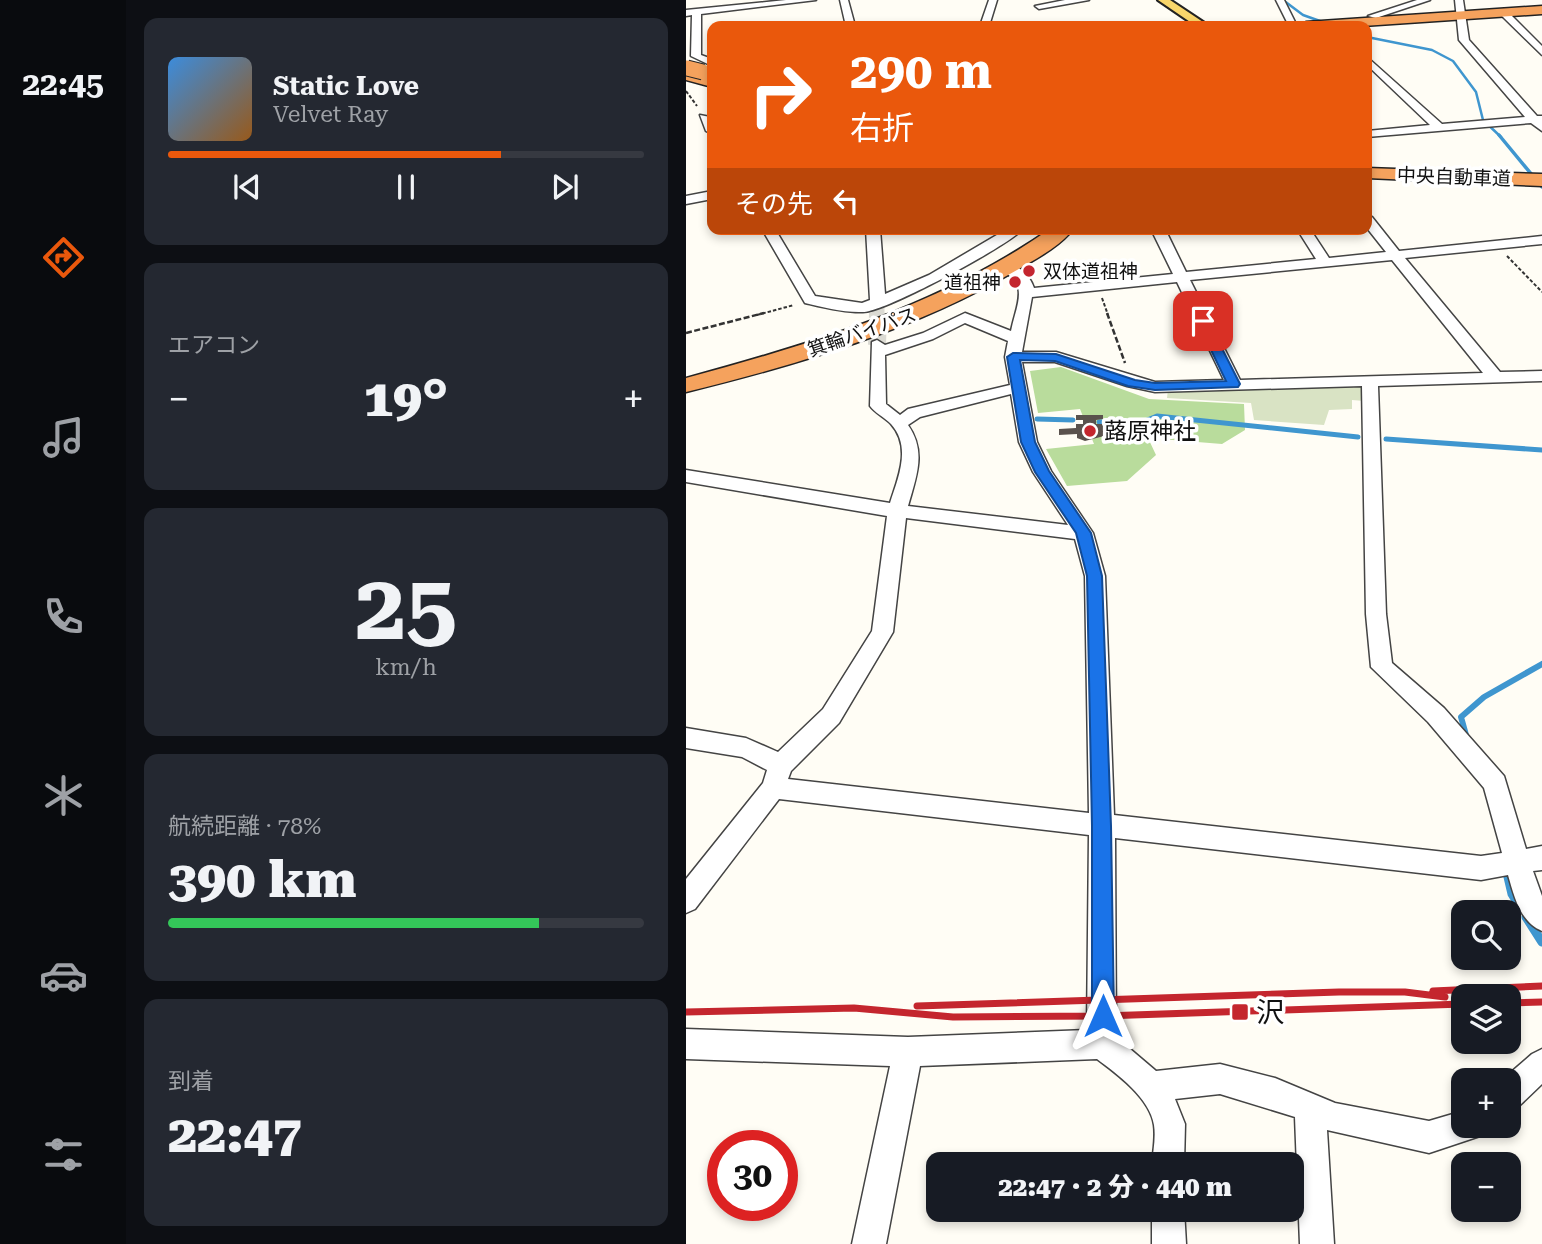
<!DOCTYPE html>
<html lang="ja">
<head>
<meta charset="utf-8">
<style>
  :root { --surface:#171b24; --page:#242831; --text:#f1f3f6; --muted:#9ea1a6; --line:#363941; --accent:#ea580c }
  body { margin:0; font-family:"Roboto Serif","Noto Sans JP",serif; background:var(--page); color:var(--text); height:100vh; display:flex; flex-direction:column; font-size:26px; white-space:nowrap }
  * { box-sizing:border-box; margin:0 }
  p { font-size:23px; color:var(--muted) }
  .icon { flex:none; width:38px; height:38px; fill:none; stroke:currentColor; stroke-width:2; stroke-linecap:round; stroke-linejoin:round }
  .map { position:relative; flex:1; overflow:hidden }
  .side { display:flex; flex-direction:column; gap:18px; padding:18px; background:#0d0f14; width:560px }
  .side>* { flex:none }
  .hud { position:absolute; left:21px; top:21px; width:665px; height:214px; border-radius:14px; box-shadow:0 4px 10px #0003; background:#ea580c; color:#fff; overflow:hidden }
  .buttons { position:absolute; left:765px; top:900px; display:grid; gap:14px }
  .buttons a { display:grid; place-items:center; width:70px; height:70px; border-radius:14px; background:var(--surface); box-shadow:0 4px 10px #0003; font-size:35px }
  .speed { position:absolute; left:21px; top:1130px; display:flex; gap:14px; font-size:35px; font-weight:700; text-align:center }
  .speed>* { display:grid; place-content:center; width:91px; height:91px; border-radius:50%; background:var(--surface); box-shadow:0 4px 10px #0003; line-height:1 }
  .speed .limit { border:10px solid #d22; background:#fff; color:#111 }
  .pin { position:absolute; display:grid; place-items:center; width:60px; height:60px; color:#fff; margin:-30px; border-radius:14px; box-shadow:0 4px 10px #0006 }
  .me { position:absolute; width:77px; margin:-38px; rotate:0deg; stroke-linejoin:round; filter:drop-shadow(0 0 5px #0008) }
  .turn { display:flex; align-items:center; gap:24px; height:147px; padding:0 28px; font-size:32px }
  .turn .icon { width:91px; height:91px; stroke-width:2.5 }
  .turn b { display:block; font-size:49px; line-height:60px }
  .then { display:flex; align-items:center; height:66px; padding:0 28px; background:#0003; gap:14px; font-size:26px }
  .big { font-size:52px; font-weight:800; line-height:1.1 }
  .side .card { flex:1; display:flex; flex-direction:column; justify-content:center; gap:10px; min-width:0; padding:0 24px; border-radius:14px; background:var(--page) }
  .side .dial { align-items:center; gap:0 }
  .dial b { font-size:91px; line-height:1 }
  .song { display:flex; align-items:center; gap:21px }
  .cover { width:84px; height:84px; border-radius:10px; background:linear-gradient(135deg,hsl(210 70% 55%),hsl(30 70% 35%)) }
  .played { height:7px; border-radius:4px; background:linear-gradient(90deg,var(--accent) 70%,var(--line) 70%) }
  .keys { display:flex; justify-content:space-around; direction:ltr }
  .heat { display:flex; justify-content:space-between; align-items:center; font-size:38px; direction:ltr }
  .charge { height:10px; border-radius:5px; background:linear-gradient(90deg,#34c759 78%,var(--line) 0) }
  .trip { position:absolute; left:240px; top:1152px; width:378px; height:70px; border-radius:14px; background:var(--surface); box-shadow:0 4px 10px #0003; font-weight:800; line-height:70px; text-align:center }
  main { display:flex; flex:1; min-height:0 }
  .tab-bar { display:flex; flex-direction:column; width:126px; justify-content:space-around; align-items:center; background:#090b0e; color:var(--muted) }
  .tab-bar .icon { width:49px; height:49px }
  .tab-bar .current { color:var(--accent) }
  .tab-bar b { font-size:32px; color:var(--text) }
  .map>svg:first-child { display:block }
</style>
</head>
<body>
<main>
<nav class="tab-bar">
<b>22:45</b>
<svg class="icon current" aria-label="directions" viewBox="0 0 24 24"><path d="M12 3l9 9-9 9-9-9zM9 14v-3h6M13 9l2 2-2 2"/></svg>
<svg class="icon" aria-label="music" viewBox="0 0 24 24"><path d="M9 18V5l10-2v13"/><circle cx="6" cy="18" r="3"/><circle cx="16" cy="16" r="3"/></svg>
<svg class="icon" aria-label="phone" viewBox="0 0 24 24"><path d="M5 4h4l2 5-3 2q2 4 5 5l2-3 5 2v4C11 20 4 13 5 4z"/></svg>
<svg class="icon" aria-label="climate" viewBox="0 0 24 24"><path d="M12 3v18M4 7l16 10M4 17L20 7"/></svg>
<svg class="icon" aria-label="car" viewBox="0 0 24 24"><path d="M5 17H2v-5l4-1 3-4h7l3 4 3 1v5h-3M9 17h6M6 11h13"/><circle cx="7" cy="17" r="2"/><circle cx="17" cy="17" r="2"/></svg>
<svg class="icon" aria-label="filters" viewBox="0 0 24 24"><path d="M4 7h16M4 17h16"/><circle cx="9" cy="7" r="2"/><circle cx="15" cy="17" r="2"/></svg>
</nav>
<section class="side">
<div class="card">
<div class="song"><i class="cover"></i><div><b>Static Love</b><p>Velvet Ray</p></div></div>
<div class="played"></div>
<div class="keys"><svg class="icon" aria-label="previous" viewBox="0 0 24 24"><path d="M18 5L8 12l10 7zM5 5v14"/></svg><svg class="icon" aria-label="pause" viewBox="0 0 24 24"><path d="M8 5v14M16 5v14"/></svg><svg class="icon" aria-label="next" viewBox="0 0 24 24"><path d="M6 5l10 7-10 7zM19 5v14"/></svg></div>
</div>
<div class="card"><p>エアコン</p>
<div class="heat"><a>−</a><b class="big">19°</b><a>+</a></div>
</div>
<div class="card dial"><b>25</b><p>km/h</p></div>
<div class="card"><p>航続距離 · 78%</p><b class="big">390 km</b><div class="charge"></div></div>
<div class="card"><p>到着</p><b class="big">22:47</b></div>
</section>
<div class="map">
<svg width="856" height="1244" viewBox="0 0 856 1244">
  <rect width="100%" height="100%" fill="#fffdf5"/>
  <path fill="#b9dc9c" d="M375,367L463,399L558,404L559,430L536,444L462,438L470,455L441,481L381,486L360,449L408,444L394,409L352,413L344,371Z"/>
  <path fill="#d9e3c4" d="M678,384V401L666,400V409L643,410L638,425L568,420L565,403L481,398L482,389Z"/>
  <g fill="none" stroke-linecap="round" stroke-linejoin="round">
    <path stroke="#3f96cf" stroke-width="2.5" d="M597,0L617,15L648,26
      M681,37L746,50L767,61L790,92L797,120L815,137"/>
    <path stroke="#3f96cf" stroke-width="3.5" d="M813,135L856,187"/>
    <path stroke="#3f96cf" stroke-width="5" d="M351,419L387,420
      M413,422L459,421L471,416L672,437
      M700,439L856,450"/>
    <path stroke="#3f96cf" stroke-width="6" d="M780,735L775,717L798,697L856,664"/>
    <path stroke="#3f96cf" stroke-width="9" d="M822,877L826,894L834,907
      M840,917L856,942"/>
  </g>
  <path fill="#5a524d" d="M390,415H417V419L410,420V424H421L422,435L399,441L391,438V434L373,435V429L390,428V424H397V420H390Z"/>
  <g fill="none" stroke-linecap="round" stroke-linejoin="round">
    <path stroke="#dbdad3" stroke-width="13" stroke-dasharray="13 6" stroke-linecap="butt" d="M192,315V304"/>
    <path stroke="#dbdad3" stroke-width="18" stroke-dasharray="18 9" stroke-linecap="butt" d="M191,345L192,313"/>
    <defs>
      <path id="minor" d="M100,0H130L15,14V55L26,59V66L5,56L6,15L0,16V10Z
        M154,0H162L169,26H160Z
        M303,0H311L303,26H294Z
        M379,0H403L353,9L349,6Z
        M590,0H598L611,26H603Z
        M731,0H744L690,18L682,16Z
        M769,0H777L783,40L851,116H856V131L845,123L681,137V131L744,125L681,65V57L756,124L839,117L773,40Z
        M816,12H822L856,46V55L816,16Z
        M14,115L24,117L26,134L20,131Z
        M26,191V199L0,204V196Z
        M681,216L686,217L713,251L856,236V244L719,258L814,372L856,371V381L692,386L700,614L706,663L758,708L818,776L840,849L856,846V870L847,871L856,896V931C834,922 828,896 822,875L795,880L429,838L430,1037L470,1071L534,1064L589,1078L649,1103L743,1121L777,1111V1125H798L794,1136L743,1153L641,1130L648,1244H614L609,1117L534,1094L489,1099L499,1124L498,1164H466C467,1151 470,1138 468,1125C464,1098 431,1074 411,1059L234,1066L200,1244H166L204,1066L0,1059V1029L222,1037L401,1030L403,835L93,799L9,909L0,913V879L77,783L81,770L56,757L0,748V728L60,738L92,752L137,709L186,631L201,516L0,482V470L204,503C212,478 226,447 205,424C198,417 189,413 184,406L186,342L191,340L199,345L237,333L279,313L325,331C330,305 344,285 316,271V265C332,263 343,274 348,288L487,274L465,229H479L500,272L630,259L611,229H624L643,258L700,252L681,228ZM706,260L797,373L554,380L504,280ZM491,282L538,380L469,382L370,352H336L346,297ZM279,323L322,341L319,357L324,385L222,409L214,415L200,404L199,355L247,339ZM336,362H369L441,386L469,392L676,386L680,614L685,667L742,722L798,788L816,853L795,856L428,815L419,576L407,533L365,471L351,442ZM325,394L333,442L347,472L382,525L222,506C230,477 241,452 222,425L234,417ZM220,518L389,539L399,576L403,813L102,779L105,771L153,723L207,632Z
        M76,229H89L129,296L176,303L184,300L180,229H194L199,294L243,275L321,229H337C320,247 199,312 177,312C159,313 136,307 119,303Z
        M856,1049V1084L833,1106L822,1110V1080H816L846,1054Z
        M466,1209H498L500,1244H466Z"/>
      <path id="major" d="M472,0H484L523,26H510Z"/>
      <path id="highway" d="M856,6V14L677,26H613L620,22Z
        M0,70L26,77V87L0,80Z
        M681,168L856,174V186L681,178Z
        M364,229H387C375,246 348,260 331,270C228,330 114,364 0,392V378C129,343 253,306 364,229Z"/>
    </defs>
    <use href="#minor" stroke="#444" stroke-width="3"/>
    <use href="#major" stroke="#222" stroke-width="4"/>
    <use href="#highway" stroke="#222" stroke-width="3"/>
    <path stroke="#333" stroke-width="2" stroke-dasharray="3.5 2" stroke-linecap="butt" d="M556,26L591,24
      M0,91L11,106
      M821,256L856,292
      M416,298L422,315
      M71,315L108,305"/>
    <path stroke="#333" stroke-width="2.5" stroke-dasharray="6 2.5" stroke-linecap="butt" d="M421,313L439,363
      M0,333L78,313"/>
    <use href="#minor" fill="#fff" fill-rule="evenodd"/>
    <use href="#major" fill="#f9d66b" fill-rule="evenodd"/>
    <use href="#highway" fill="#f5a25d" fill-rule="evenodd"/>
    <path stroke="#c4262e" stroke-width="7" d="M747,991L856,986
      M822,1003L856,1002
      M231,1006L653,992H719L759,997
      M0,1012L168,1008L267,1017L417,1016L777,1004"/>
    <defs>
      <path id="highway-bridge" d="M1,68L17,72"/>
    </defs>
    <use href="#highway-bridge" stroke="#222" stroke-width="17" stroke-linecap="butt"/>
    <use href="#highway-bridge" stroke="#f5a25d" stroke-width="15"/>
  </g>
  <path fill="#1a73e8" stroke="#114b97" stroke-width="2" d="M517,317L522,321L554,384L552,387L469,390L442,386L369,361L334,360L349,442L363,471L405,533L416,576L425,826L428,1016L425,1024L417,1027L409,1024L406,1016V826L401,576L390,533L349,472L335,442L321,357L327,353L370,354L449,380L469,383L540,381L511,321Z"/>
  <g fill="#c4262e" stroke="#fff" stroke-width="2.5">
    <circle cx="343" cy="271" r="7"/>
    <circle cx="329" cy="282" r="7"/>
    <circle cx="404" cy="431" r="7"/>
    <rect x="545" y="1003" width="18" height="18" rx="3.5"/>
  </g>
  <g text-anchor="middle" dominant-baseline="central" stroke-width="7" stroke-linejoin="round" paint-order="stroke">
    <g font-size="19" fill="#111" stroke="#fff">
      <text transform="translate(768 177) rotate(2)">中央自動車道</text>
      <text transform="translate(176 332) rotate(-19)">箕輪バイパス</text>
    </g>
    <g font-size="19" fill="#111" stroke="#fff" text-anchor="start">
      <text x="357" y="271">双体道祖神</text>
      <text x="315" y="282" text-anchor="end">道祖神</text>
    </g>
    <g font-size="23" fill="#111" stroke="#fff" text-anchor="start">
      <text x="418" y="431">蕗原神社</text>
    </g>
    <g font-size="28" fill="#111" stroke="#fff" text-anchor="start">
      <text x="570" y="1012">沢</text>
    </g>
  </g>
</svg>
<div class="buttons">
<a><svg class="icon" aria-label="search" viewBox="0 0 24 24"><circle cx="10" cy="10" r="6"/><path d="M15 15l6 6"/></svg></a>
<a><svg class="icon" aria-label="layers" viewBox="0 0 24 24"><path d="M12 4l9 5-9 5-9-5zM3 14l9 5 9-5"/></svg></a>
<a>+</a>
<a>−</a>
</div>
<div class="speed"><div class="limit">30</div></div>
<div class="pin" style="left:517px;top:321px;background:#d93025"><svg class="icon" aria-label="arrive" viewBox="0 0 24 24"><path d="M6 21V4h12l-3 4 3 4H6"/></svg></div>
<svg class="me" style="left:417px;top:1016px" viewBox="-20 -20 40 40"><path d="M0-17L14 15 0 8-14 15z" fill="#1a73e8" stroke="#fff" stroke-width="4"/></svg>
<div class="trip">22:47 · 2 分 · 440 m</div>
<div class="hud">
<div class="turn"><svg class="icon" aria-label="right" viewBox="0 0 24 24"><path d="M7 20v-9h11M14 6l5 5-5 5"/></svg><div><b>290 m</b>右折</div></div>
<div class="then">その先<svg class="icon" aria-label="left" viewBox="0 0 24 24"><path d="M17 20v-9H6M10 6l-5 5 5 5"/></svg></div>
</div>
</div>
</main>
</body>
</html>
